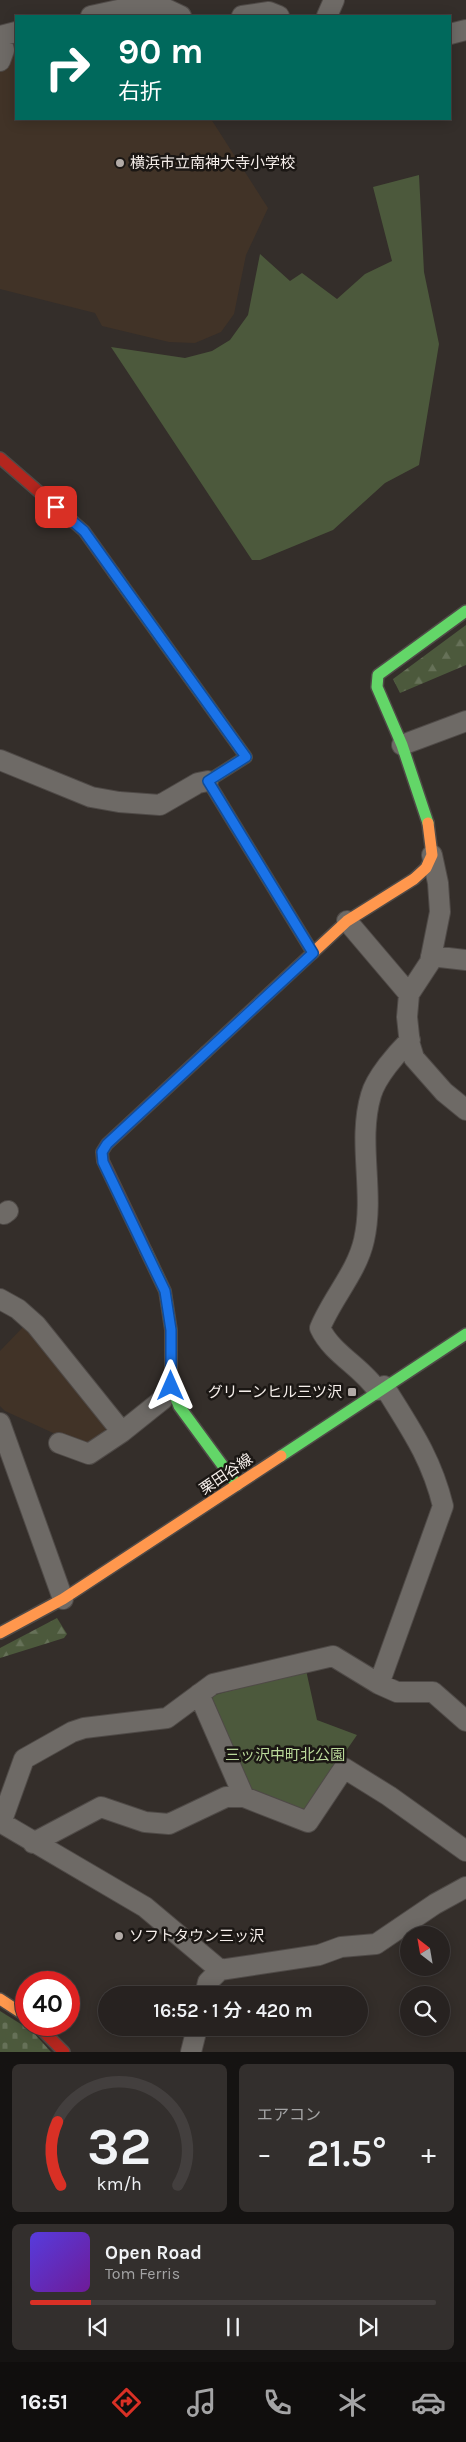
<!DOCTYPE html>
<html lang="ja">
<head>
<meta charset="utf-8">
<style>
  :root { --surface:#272220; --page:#332f2d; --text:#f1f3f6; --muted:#a4a4a5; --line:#433f3e; --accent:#d93025 }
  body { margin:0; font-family:Karla,"Noto Sans JP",sans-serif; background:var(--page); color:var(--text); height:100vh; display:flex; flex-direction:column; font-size:19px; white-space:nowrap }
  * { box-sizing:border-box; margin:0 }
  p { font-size:16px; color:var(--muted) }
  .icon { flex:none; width:28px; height:28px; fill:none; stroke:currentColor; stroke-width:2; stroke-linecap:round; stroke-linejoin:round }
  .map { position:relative; height:2052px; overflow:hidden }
  .side { display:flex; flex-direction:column; gap:12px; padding:12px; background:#151312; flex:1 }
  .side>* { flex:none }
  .guide { position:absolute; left:15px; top:15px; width:436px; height:105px; border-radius:0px; box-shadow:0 2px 12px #0003,0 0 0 1px var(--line); background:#00695c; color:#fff; overflow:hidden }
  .needle { width:32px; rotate:329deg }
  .fabs { position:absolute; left:400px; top:1926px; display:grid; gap:10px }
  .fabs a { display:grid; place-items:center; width:50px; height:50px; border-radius:50%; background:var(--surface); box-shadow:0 2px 12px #0003,0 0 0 1px var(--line); font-size:25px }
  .speed { position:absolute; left:15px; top:1971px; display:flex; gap:10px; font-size:25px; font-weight:700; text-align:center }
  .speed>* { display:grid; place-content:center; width:65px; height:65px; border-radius:50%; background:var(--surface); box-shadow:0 2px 12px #0003,0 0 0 1px var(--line); line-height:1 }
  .speed .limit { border:8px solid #d22; background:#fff; color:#111 }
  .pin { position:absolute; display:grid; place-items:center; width:42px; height:42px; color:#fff; margin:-21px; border-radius:10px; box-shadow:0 2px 8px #0006 }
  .me { position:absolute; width:55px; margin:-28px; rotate:0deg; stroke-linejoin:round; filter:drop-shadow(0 0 4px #0008) }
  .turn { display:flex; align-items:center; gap:18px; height:105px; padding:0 20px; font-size:22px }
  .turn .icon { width:65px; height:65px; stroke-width:2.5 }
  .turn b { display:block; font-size:35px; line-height:42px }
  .big { font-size:38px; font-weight:600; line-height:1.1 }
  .side .card { flex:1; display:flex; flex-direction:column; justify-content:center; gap:8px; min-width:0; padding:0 18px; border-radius:8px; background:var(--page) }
  .side .dial { align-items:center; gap:0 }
  .dial svg { height:130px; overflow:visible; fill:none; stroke:var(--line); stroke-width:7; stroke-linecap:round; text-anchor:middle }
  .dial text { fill:var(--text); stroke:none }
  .song { display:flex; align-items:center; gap:15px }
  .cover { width:60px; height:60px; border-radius:8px; background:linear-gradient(135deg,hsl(250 70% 55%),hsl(280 70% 35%)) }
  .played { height:5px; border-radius:2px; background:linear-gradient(90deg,var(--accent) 15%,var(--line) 15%) }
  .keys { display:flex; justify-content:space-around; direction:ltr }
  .heat { display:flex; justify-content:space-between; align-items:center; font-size:28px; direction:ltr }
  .side .tiles { flex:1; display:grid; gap:12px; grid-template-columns:1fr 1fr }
  .card:last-child { grid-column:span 2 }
  .trip { position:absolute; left:98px; top:1986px; width:270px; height:50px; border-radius:25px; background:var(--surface); box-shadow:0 2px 12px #0003,0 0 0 1px var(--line); font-weight:600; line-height:50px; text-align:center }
  .menu { display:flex; height:80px; justify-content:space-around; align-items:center; background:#100e0d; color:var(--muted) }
  .menu .icon { width:35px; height:35px }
  .menu .active { color:var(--accent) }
  .menu b { font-size:22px; color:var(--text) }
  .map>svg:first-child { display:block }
</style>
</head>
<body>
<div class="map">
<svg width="466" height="2052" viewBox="0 0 466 2052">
  <defs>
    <pattern id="forest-firs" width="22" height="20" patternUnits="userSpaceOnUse" patternTransform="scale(1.25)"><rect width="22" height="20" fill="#4c593c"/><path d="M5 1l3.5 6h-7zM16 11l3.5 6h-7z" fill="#667158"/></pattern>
    <pattern id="cemetery-stones" width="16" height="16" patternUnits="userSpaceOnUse" patternTransform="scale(1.25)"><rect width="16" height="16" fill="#4c593c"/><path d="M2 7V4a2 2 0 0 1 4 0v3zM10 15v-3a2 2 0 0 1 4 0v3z" fill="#667158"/></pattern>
  </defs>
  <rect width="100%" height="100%" fill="#342e2a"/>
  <path fill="#413327" d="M16,42V119H211L268,208L246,255L234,314L221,332L195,343L169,342L102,326L95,313L0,289V67L11,43Z
    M24,1326L105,1424L106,1432L86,1448L5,1411L0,1406V1351Z"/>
  <path fill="#4c593c" d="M419,175L424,272L439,344L419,465L385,483L333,530L260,560H252L111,347L185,358L212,351L230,340L248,315L260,254L290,281L302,273L337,299L365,274L392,261L373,187Z
    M306,1670L317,1720L357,1735L302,1815L247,1792L210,1704L211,1696Z"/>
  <path fill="url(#forest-firs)" d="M466,625V665L400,693L393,679Z
    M57,1618L67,1634L64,1638L0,1658V1648Z"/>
  <path fill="url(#cemetery-stones)" d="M0,2011L32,2031L51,2052H0Z"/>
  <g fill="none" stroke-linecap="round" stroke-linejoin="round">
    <defs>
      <path id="street" d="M91,16L146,4L162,7L181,16
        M242,16L269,12L279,16
        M327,16L334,0
        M450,34L466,30
        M0,61L4,50L0,36L16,32
        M402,745L466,721
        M0,760L91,797L119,802L160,805L198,783L208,781
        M432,855L438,883L440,912L430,962L409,994L407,1017L410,1045L414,1058L444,1092L466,1110
        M347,921L409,994
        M431,956L466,960
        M4,1214L8,1211
        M0,1299L18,1309L36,1325L122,1432L162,1400L171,1386
        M377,1390C362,1367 332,1354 320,1328C332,1298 357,1272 364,1240C375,1192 357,1142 371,1095C376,1077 397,1053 410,1040
        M0,1423L63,1599
        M59,1443L89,1454L122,1432
        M379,1684L443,1506C431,1457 410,1428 384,1386
        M199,1694L244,1797
        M0,1822L145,1907L220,1970
        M1,1823L24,1759L72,1732L84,1728L167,1718L213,1684L333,1656L379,1684L397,1692H433L466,1721
        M33,1843L101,1807L145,1822L169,1824L226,1797H244L308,1822L344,1768L389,1796L466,1851
        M205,1995L208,1982L220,1970L319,1955L341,1947L376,1944L435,1904L466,1887
        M191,2052L197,2028"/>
      <path id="fast" d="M114,573L246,757L208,781L313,953
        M428,823L402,745L377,687L378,675L466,611
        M146,1251L165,1291L171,1330V1386L179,1406L237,1485
        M281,1456L466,1334"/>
      <path id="slow" d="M206,1052L347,921L414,879L426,868L432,855L428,823
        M0,1633L63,1599L281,1456
        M0,1999L26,2016"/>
      <path id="jam" d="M0,458L84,531L114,573
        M146,1251L103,1161L102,1152L107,1144L206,1052
        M37,2025L64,2052"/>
    </defs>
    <use href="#street" stroke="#4f4a47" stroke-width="22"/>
    <use href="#fast" stroke="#4f4a47" stroke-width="14"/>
    <use href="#slow" stroke="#4f4a47" stroke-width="14"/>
    <use href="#jam" stroke="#4f4a47" stroke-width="14"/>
    <use href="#street" stroke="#6e6a66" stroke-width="20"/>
    <use href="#fast" stroke="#63d668" stroke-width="11"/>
    <use href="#slow" stroke="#ff974d" stroke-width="11"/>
    <use href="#jam" stroke="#b3261e" stroke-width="11"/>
  </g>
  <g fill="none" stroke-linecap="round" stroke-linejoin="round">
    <defs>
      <path id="route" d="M56,507L84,531L246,757L208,781L313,953L107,1144L102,1152L103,1162L165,1291L171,1330V1386"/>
    </defs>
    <use href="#route" stroke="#114b97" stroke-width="12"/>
    <use href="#route" stroke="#1a73e8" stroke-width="9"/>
  </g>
  <g fill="#b2aba7" stroke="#1b1714" stroke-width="2">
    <circle cx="120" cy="163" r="5"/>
    <rect x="347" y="1387" width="10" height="10" rx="2.5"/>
    <circle cx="119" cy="1936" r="5"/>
  </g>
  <g text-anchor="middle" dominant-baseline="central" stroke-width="5" stroke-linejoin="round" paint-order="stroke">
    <g font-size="15" fill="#f6efeb" stroke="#1b1714" text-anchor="start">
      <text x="130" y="163">横浜市立南神大寺小学校</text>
      <text x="342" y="1392" text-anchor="end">グリーンヒル三ツ沢</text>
      <text x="129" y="1936">ソフトタウン三ッ沢</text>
    </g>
    <g font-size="15" fill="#f6efeb" stroke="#1b1714">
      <text transform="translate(226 1474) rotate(-34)">栗田谷線</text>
    </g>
    <g font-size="15" fill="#bad99a" stroke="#1b1714">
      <text x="285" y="1755">三ッ沢中町北公園</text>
    </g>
  </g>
</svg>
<div class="fabs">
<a><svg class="needle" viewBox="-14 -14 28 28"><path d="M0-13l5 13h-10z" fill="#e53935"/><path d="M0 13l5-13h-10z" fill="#a4a4a5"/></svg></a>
<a><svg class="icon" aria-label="search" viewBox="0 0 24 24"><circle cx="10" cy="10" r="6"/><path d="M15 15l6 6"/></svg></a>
</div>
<div class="speed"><div class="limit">40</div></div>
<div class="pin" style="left:56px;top:507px;background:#d93025"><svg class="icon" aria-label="arrive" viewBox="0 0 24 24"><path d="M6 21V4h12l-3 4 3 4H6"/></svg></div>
<svg class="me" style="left:171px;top:1386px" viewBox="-20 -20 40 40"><path d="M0-17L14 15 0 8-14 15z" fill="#1a73e8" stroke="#fff" stroke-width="4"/></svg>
<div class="trip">16:52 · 1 分 · 420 m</div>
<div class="guide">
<div class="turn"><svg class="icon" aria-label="right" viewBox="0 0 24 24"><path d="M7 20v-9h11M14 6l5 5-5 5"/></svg><div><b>90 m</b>右折</div></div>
</div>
</div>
<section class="side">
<div class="tiles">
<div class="card dial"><svg viewBox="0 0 100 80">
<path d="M14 69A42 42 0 1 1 86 69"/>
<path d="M14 69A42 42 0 0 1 12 30" stroke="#d93025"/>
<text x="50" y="56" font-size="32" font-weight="700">32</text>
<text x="50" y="72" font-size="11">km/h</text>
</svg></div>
<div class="card"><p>エアコン</p>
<div class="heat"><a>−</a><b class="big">21.5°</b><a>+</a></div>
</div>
<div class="card">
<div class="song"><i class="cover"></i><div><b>Open Road</b><p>Tom Ferris</p></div></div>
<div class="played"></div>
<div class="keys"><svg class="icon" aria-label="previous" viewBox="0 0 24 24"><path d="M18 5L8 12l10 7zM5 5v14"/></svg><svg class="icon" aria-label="pause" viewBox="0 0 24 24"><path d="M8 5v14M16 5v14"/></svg><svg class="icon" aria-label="next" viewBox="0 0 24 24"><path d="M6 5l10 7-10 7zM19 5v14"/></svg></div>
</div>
</div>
</section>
<nav class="menu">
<b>16:51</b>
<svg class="icon active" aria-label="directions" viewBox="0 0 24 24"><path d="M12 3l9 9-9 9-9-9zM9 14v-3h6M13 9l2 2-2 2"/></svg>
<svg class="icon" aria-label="music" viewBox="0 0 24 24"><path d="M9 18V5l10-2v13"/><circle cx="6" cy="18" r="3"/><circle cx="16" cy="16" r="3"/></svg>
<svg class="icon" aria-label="phone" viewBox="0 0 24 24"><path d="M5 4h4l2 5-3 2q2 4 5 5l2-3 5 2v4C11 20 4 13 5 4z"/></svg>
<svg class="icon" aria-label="climate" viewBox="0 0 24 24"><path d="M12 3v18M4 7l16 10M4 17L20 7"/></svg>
<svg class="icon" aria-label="car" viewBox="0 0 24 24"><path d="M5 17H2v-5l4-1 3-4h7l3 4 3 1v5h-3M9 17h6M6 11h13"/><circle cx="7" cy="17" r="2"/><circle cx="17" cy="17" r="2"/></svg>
</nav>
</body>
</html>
